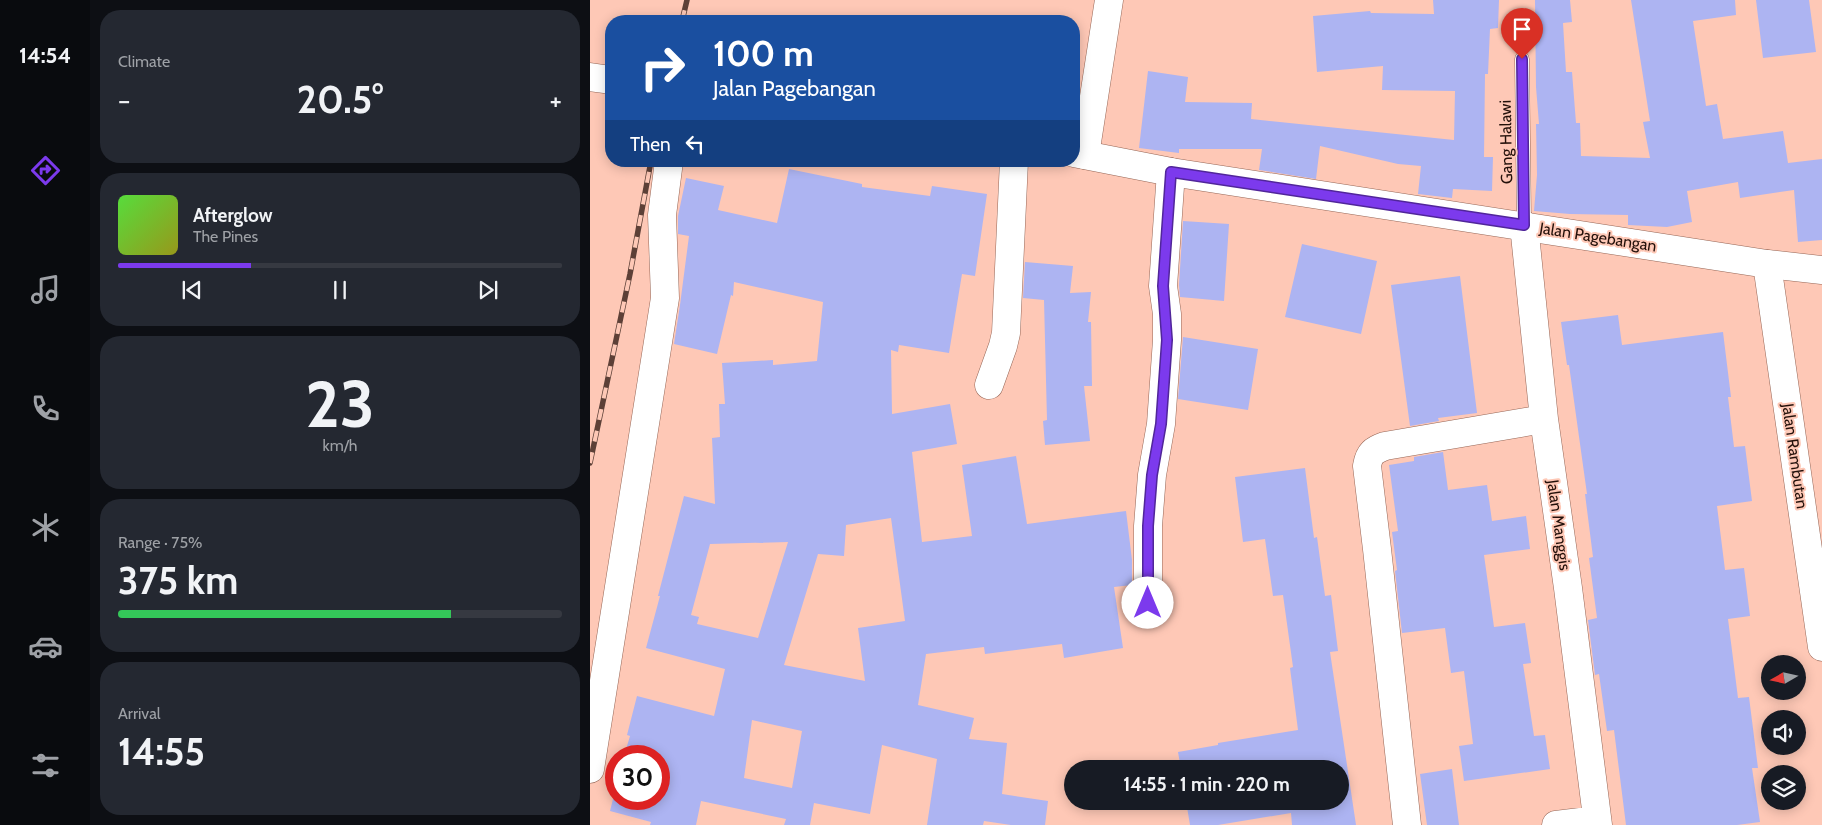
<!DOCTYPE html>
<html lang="en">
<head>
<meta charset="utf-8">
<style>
  :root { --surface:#171b24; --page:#242831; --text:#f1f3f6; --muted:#9ea1a6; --line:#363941; --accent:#7c3aed }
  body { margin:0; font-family:Cabin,sans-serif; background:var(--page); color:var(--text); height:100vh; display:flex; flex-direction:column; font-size:19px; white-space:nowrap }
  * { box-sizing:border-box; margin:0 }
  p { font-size:16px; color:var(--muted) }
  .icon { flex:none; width:28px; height:28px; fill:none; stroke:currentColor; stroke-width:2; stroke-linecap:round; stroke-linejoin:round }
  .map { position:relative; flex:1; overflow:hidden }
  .side { display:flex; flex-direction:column; gap:10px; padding:10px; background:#0d0f14; width:500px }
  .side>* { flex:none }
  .guide { position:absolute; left:15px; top:15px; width:475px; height:152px; border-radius:20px; box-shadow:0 2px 12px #0003; background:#1a4fa0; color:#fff; overflow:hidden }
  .needle { width:32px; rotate:261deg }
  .controls { position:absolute; left:1171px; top:655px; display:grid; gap:10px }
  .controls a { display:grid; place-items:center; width:45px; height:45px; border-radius:50%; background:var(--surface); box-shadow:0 2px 12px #0003; font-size:25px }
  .speed { position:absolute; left:15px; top:745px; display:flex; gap:10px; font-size:25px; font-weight:700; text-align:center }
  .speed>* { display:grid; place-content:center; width:65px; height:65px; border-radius:50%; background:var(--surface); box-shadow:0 2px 12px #0003; line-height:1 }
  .speed .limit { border:8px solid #d22; background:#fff; color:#111 }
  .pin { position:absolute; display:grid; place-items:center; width:42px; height:42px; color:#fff; margin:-51px -21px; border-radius:50% 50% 50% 0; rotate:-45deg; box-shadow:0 0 5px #0007 }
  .pin .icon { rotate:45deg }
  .me { position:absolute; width:55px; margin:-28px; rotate:0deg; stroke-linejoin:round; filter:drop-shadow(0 0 4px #0008) }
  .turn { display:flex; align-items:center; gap:18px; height:105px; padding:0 25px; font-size:22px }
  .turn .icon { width:65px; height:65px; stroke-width:2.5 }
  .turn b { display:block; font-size:35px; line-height:42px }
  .then { display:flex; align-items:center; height:48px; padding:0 25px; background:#0003; gap:10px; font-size:19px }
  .big { font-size:38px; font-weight:700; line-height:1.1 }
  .side .widget { flex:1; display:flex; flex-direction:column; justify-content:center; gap:8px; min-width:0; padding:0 18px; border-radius:20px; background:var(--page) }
  .side .dial { align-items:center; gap:0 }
  .dial b { font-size:65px; line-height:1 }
  .song { display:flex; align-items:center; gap:15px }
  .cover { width:60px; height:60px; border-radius:8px; background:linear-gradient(135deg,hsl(110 70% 55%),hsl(60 70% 35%)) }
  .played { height:5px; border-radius:2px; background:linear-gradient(90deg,var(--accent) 30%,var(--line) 30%) }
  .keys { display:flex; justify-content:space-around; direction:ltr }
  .heat { display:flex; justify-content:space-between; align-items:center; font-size:28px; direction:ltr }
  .charge { height:8px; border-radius:4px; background:linear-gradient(90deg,#34c759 75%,var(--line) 0) }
  .trip { position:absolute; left:474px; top:760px; width:285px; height:50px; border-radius:25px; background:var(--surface); box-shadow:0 2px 12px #0003; font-weight:700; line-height:50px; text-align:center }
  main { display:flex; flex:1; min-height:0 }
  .menu { display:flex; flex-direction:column; width:90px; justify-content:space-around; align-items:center; background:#090b0e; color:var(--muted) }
  .menu .icon { width:35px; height:35px }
  .menu .active { color:var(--accent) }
  .menu b { font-size:22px; color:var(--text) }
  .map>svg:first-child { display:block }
</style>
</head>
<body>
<main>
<nav class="menu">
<b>14:54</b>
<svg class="icon active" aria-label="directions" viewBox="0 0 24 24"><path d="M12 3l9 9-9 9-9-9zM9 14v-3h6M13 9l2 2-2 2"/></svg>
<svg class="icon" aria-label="music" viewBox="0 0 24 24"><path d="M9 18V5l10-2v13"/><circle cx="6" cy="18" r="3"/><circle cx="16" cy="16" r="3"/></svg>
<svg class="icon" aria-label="phone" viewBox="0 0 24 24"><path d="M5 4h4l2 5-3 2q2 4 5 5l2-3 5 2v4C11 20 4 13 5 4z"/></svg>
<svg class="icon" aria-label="climate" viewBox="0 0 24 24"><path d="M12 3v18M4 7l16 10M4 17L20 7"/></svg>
<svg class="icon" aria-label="car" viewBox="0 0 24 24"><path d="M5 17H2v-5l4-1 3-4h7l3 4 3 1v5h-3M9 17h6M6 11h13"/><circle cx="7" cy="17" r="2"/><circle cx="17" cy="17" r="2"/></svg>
<svg class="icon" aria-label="filters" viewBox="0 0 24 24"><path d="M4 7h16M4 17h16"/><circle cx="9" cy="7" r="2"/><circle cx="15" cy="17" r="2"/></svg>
</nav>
<section class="side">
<div class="widget"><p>Climate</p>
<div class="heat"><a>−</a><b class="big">20.5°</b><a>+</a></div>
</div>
<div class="widget">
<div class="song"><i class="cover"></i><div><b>Afterglow</b><p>The Pines</p></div></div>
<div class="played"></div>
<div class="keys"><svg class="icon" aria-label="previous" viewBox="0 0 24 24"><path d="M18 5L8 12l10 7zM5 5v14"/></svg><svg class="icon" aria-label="pause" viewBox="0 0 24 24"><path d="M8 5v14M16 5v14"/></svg><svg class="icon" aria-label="next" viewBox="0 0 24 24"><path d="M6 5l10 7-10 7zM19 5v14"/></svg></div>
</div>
<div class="widget dial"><b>23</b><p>km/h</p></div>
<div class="widget"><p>Range · 75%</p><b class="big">375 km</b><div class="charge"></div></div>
<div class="widget"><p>Arrival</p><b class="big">14:55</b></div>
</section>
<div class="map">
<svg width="1232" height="825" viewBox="0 0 1232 825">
  <rect width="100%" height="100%" fill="#fec8b6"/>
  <path fill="#adb4f2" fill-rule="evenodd" d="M843,0H909L908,28L900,29L898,74H895L894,157H903L902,191L863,189L862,198L828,194L831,166L808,164L730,146L726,179L669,170L672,149H589V153L549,148L558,71L598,77L595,102L662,103L661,119L864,140L865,91L792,90L793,66L727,72L723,16L780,11L781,13L844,14Z
    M945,0H980L982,22L973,23L976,72H982L986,123H990L991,156L1060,158L1053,122L1060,121L1041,0H1145L1146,15L1103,21L1116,106L1127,104L1133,139L1193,131L1198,163L1232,159V240L1208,242L1204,190L1150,198L1148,182L1097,191L1102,222L1077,227L1038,225V215L980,214L944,211L947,175L946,124H949L946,87Z
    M1166,0H1219L1226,52L1173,58Z
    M199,169L272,184V187L340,196L342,186L397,194L385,276L372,274L359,353L309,345L308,352L301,350L302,414L360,404L367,444L322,452L332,542L382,536L372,465L426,456L437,524L536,511L542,560V585L524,587L533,648L474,658L472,644L395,654L394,647L336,654L328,705L384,718L379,739L417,743L412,794L458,801L455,825H421L394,821L393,825H337L347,759L292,745L280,814L224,803L220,825H194L196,819L111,801L106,825H60L61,822L20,811L26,787V799H69V756H34L40,736L37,735L47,696L124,716L135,669L56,648L70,596H68L94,496L125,504L122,438L130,437L129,404H135L132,363L183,360V365L227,361L233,302L144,282L143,296L141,295L127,354L84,344L90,305L99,236L88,234V216L96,178L134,186L128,210L187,223ZM301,518L315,621L268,628L275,681L194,665L228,554L254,556L256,525ZM198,542L168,638L107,624L109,617L101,615L120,544ZM162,720L212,731L202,788L154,778Z
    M593,221L639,224L634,301L590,297L589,285Z
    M712,244L787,261L771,334L695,317Z
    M435,262L483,266L480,293L501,292L498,322H501L502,386H494L500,441L455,445L453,421L457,420L454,300L433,298Z
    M870,276L887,413L848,418L849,421L820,426L801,285Z
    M1028,315L1032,345L1133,332L1141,397H1138L1144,447L1155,446L1162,501L1127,506L1135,570L1154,568L1160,616L1138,619L1148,698L1159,697L1168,768H1162L1170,822L1147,825H1036L1024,730L1017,731L1009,674L1005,675L998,620L1007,618L999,558L1003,557L995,494H997L979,365H977L971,322Z
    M593,337L668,349L658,410L588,399Z
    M853,452L858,490L897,485L902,521L936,516L940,549L894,555L904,627L935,623L941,663L933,664L944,736L955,735L960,769L874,781L869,746L883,744L874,671L861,673L855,628L812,633L805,571L807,570L802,532L808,531L799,465L824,461V457Z
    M715,468L724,538L727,537L735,596L741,595L748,651L740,652L766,825H702L701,813L628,825H600L596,801H750V769H591L588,752L628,745V743L708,730L700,668L703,667L693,595L683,596L675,539L653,542L645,477Z
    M862,769L869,825H837L830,774Z"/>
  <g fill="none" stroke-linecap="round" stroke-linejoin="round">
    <defs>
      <path id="service" d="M932,59L934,225"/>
      <path id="minor" d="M495,155L519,0
        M934,225L954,419L978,588L1008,825
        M1177,264L1232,647
        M399,385L413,346L416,333L424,161
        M558,603V526L562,475L571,424L577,340V314L573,286L581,172
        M0,769L75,298L72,215L79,161
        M817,825L787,549L777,466C779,453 784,450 795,446L954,419
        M966,825L1007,820"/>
      <path id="tertiary" d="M0,77L21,80
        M484,153L581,172L1177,264L1232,270"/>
    </defs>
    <use href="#service" stroke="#966656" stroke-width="15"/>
    <use href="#minor" stroke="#966656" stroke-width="29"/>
    <use href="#tertiary" stroke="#966656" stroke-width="29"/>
    <use href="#service" stroke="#fff" stroke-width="14"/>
    <use href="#minor" stroke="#fff" stroke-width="28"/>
    <use href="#tertiary" stroke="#fff" stroke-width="28"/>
    <defs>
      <path id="rail" d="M92,21L97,0
        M0,463L40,274L61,161"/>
    </defs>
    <use href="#rail" stroke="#5d4037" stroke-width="5.5"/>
    <use href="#rail" stroke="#fec8b6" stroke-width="4" stroke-dasharray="11" stroke-linecap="butt"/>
  </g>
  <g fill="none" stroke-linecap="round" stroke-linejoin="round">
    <defs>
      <path id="route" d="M558,603V526L562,475L571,424L577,340L573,286L581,172L934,225L932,59"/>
    </defs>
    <use href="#route" stroke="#51269a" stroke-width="12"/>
    <use href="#route" stroke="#7c3aed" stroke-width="9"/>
  </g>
  <g text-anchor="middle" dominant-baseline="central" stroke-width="4" stroke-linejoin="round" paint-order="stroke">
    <g font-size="16" fill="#23100a" stroke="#fec8b6">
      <text transform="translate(916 142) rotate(-91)">Gang Halawi</text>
      <text transform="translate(1008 237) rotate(9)">Jalan Pagebangan</text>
      <text transform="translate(1205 456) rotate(82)">Jalan Rambutan</text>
      <text transform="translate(969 525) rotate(82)">Jalan Manggis</text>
    </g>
  </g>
</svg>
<div class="controls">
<a><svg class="needle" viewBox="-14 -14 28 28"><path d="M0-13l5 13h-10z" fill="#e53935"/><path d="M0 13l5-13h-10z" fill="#9ea1a6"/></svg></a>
<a><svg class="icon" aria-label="sound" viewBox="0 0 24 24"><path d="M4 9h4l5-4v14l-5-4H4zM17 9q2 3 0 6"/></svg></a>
<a><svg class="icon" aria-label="layers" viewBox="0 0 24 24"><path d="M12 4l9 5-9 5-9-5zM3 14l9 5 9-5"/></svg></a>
</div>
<div class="speed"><div class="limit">30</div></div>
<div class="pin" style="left:932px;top:59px;background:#d93025"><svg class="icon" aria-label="arrive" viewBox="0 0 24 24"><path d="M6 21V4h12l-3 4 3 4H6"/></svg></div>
<svg class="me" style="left:558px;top:603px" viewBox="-20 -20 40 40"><circle r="19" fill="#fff"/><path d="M0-13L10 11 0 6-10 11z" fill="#7c3aed"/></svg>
<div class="trip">14:55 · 1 min · 220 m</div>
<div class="guide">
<div class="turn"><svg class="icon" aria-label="right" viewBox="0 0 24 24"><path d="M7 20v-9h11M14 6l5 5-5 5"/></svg><div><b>100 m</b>Jalan Pagebangan</div></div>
<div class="then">Then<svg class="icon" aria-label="left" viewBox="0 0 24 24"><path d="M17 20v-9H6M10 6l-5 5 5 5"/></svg></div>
</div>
</div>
</main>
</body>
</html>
